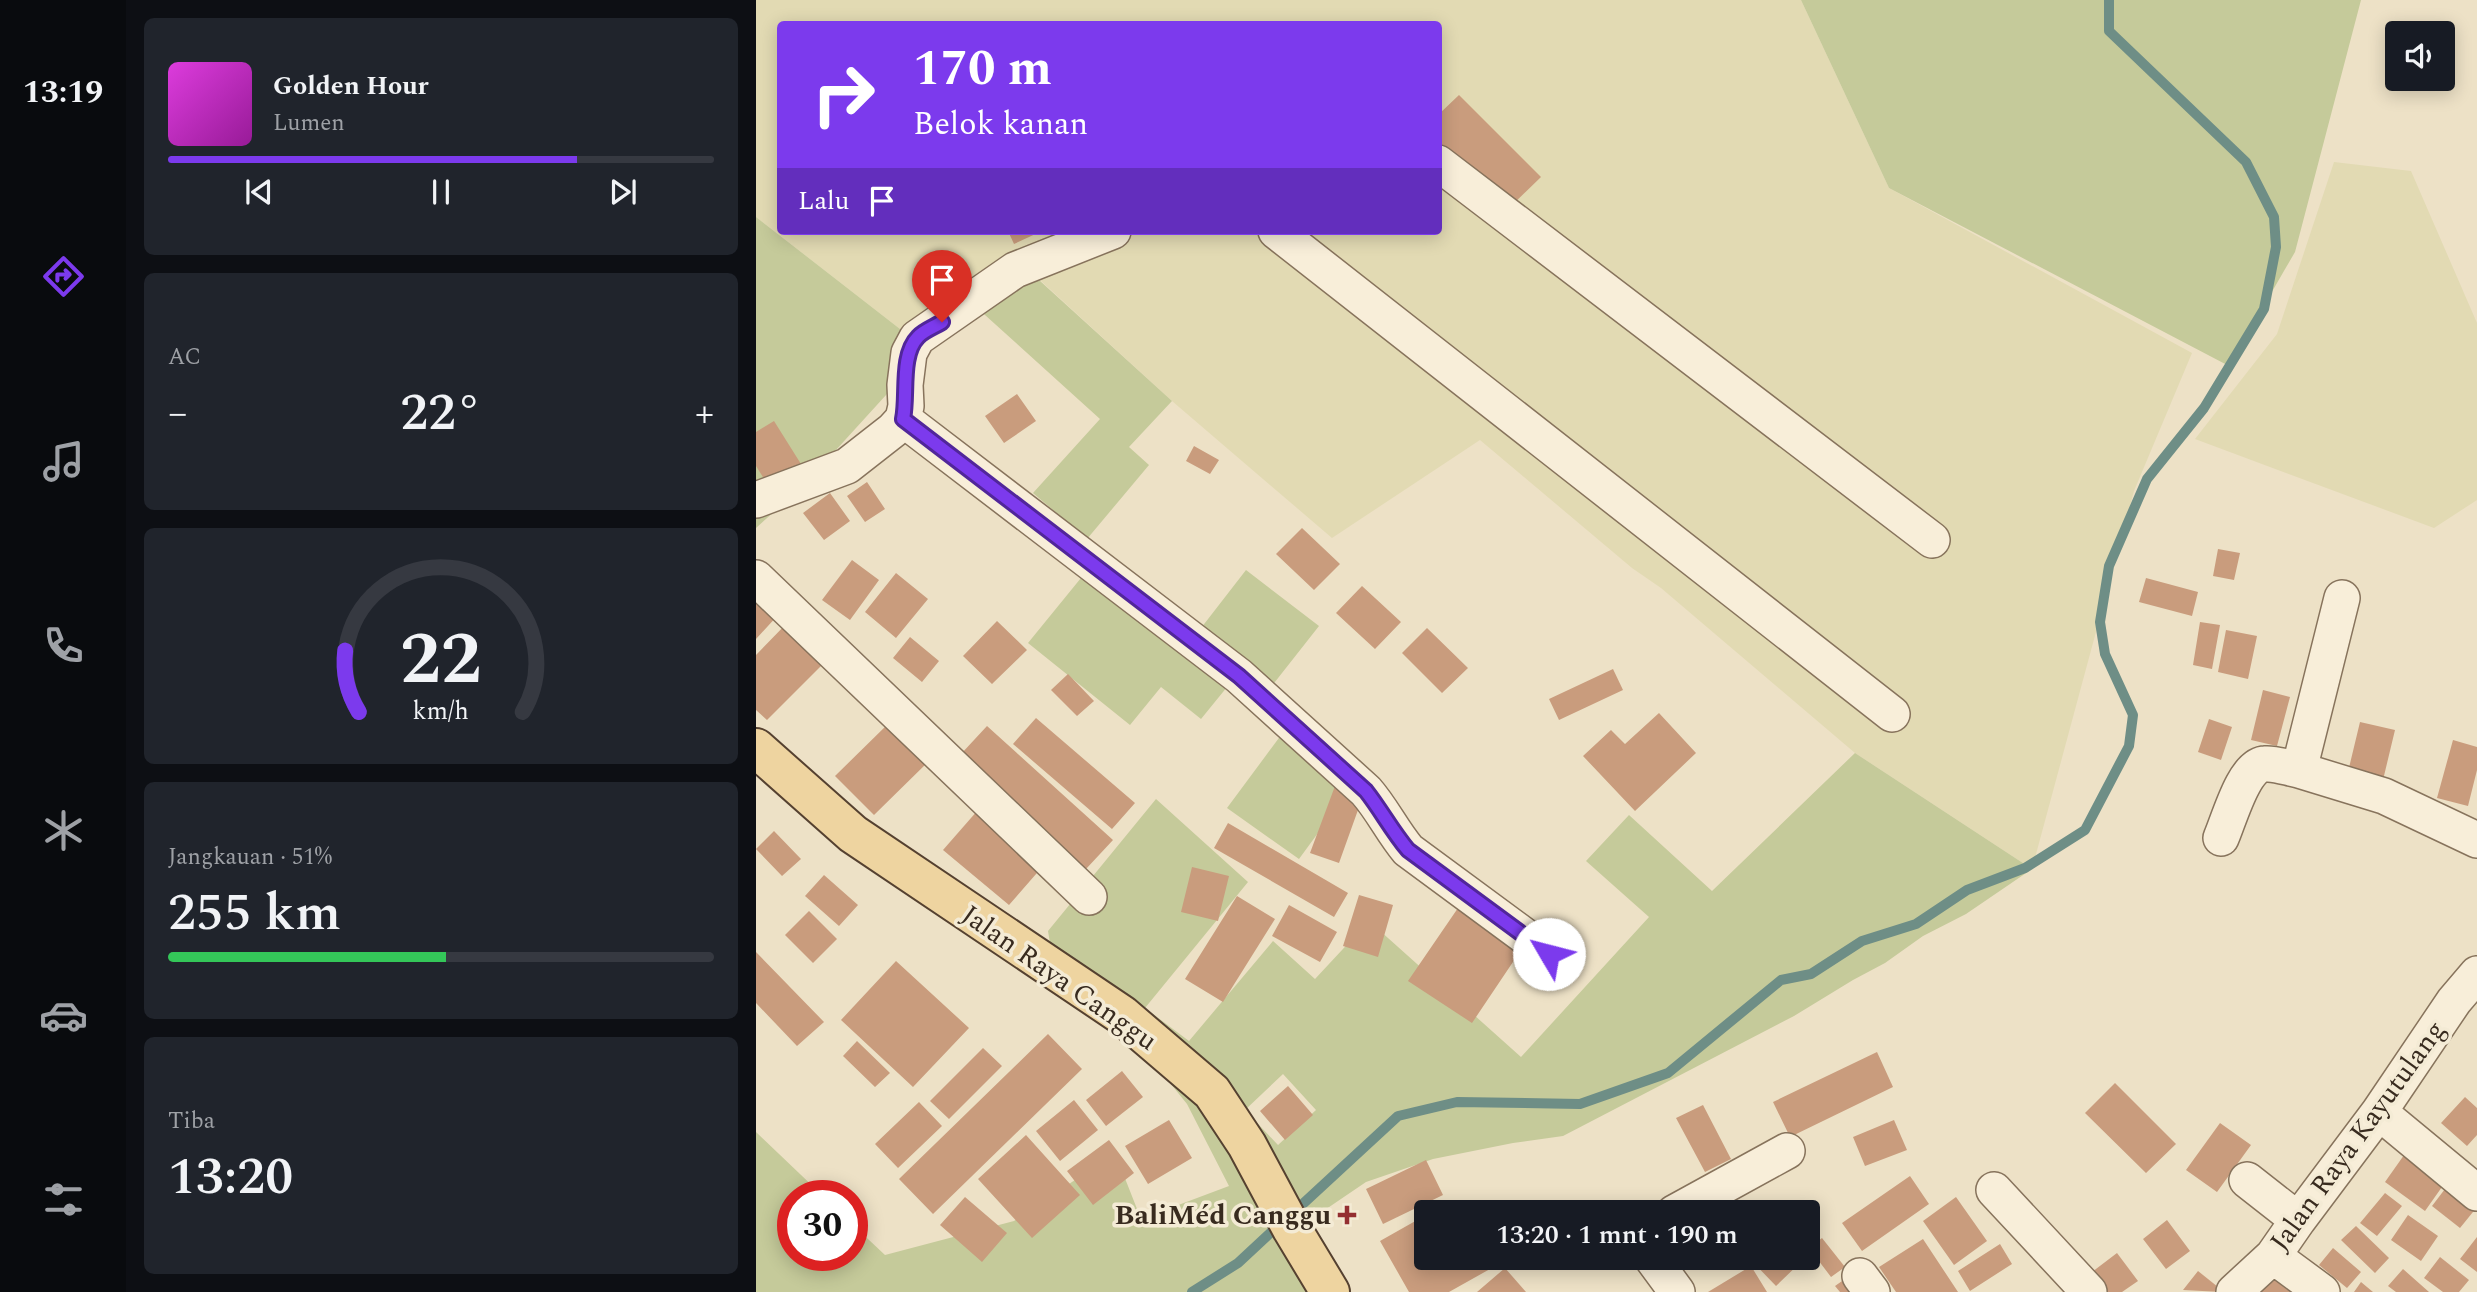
<!DOCTYPE html>
<html lang="id">
<head>
<meta charset="utf-8">
<style>
  :root { --surface:#171b24; --page:#20242c; --text:#f1f3f6; --muted:#9ea1a6; --line:#363941; --accent:#7c3aed }
  body { margin:0; font-family:Spectral,serif; background:var(--page); color:var(--text); height:100vh; display:flex; flex-direction:column; font-size:26px; white-space:nowrap }
  * { box-sizing:border-box; margin:0 }
  p { font-size:23px; color:var(--muted) }
  .icon { flex:none; width:38px; height:38px; fill:none; stroke:currentColor; stroke-width:2; stroke-linecap:round; stroke-linejoin:round }
  .map { position:relative; flex:1; overflow:hidden }
  .details { display:flex; flex-direction:column; gap:18px; padding:18px; background:#0d0f14; width:630px }
  .details>* { flex:none }
  .top-card { position:absolute; left:21px; top:21px; width:665px; height:214px; border-radius:7px; box-shadow:0 4px 18px #0003; background:#7c3aed; color:#fff; overflow:hidden }
  .fabs { position:absolute; left:1629px; top:21px; display:grid; gap:14px }
  .fabs a { display:grid; place-items:center; width:70px; height:70px; border-radius:7px; background:var(--surface); box-shadow:0 4px 18px #0003; font-size:35px }
  .speed { position:absolute; left:21px; top:1180px; display:flex; gap:14px; font-size:35px; font-weight:700; text-align:center }
  .speed>* { display:grid; place-content:center; width:91px; height:91px; border-radius:50%; background:var(--surface); box-shadow:0 4px 18px #0003; line-height:1 }
  .speed .limit { border:10px solid #d22; background:#fff; color:#111 }
  .pin { position:absolute; display:grid; place-items:center; width:60px; height:60px; color:#fff; margin:-72px -30px; border-radius:50% 50% 50% 0; rotate:-45deg; box-shadow:0 0 7px #0007 }
  .pin .icon { rotate:45deg }
  .me { position:absolute; width:77px; margin:-38px; rotate:307deg; stroke-linejoin:round; filter:drop-shadow(0 0 5px #0008) }
  .turn { display:flex; align-items:center; gap:24px; height:147px; padding:0 21px; font-size:32px }
  .turn .icon { width:91px; height:91px; stroke-width:2.5 }
  .turn b { display:block; font-size:49px; line-height:60px }
  .then { display:flex; align-items:center; height:66px; padding:0 21px; background:#0003; gap:14px; font-size:26px }
  .big { font-size:52px; font-weight:600; line-height:1.1 }
  .details .card { flex:1; display:flex; flex-direction:column; justify-content:center; gap:10px; min-width:0; padding:0 24px; border-radius:10px; background:var(--page) }
  .details .dial { align-items:center; gap:0 }
  .dial svg { height:182px; overflow:visible; fill:none; stroke:var(--line); stroke-width:7; stroke-linecap:round; text-anchor:middle }
  .dial text { fill:var(--text); stroke:none }
  .song { display:flex; align-items:center; gap:21px }
  .cover { width:84px; height:84px; border-radius:10px; background:linear-gradient(135deg,hsl(300 70% 55%),hsl(300 70% 35%)) }
  .played { height:7px; border-radius:4px; background:linear-gradient(90deg,var(--accent) 75%,var(--line) 75%) }
  .keys { display:flex; justify-content:space-around; direction:ltr }
  .heat { display:flex; justify-content:space-between; align-items:center; font-size:38px; direction:ltr }
  .charge { height:10px; border-radius:5px; background:linear-gradient(90deg,#34c759 51%,var(--line) 0) }
  .trip { position:absolute; left:658px; top:1200px; width:406px; height:70px; border-radius:7px; background:var(--surface); box-shadow:0 4px 18px #0003; font-weight:600; line-height:70px; text-align:center }
  main { display:flex; flex:1; min-height:0 }
  .tabs { display:flex; flex-direction:column; width:126px; justify-content:space-around; align-items:center; background:#090b0e; color:var(--muted) }
  .tabs .icon { width:49px; height:49px }
  .tabs .current { color:var(--accent) }
  .tabs b { font-size:32px; color:var(--text) }
  .map>svg:first-child { display:block }
</style>
</head>
<body>
<main>
<nav class="tabs">
<b>13:19</b>
<svg class="icon current" aria-label="directions" viewBox="0 0 24 24"><path d="M12 3l9 9-9 9-9-9zM9 14v-3h6M13 9l2 2-2 2"/></svg>
<svg class="icon" aria-label="music" viewBox="0 0 24 24"><path d="M9 18V5l10-2v13"/><circle cx="6" cy="18" r="3"/><circle cx="16" cy="16" r="3"/></svg>
<svg class="icon" aria-label="phone" viewBox="0 0 24 24"><path d="M5 4h4l2 5-3 2q2 4 5 5l2-3 5 2v4C11 20 4 13 5 4z"/></svg>
<svg class="icon" aria-label="climate" viewBox="0 0 24 24"><path d="M12 3v18M4 7l16 10M4 17L20 7"/></svg>
<svg class="icon" aria-label="car" viewBox="0 0 24 24"><path d="M5 17H2v-5l4-1 3-4h7l3 4 3 1v5h-3M9 17h6M6 11h13"/><circle cx="7" cy="17" r="2"/><circle cx="17" cy="17" r="2"/></svg>
<svg class="icon" aria-label="filters" viewBox="0 0 24 24"><path d="M4 7h16M4 17h16"/><circle cx="9" cy="7" r="2"/><circle cx="15" cy="17" r="2"/></svg>
</nav>
<section class="details">
<div class="card">
<div class="song"><i class="cover"></i><div><b>Golden Hour</b><p>Lumen</p></div></div>
<div class="played"></div>
<div class="keys"><svg class="icon" aria-label="previous" viewBox="0 0 24 24"><path d="M18 5L8 12l10 7zM5 5v14"/></svg><svg class="icon" aria-label="pause" viewBox="0 0 24 24"><path d="M8 5v14M16 5v14"/></svg><svg class="icon" aria-label="next" viewBox="0 0 24 24"><path d="M6 5l10 7-10 7zM19 5v14"/></svg></div>
</div>
<div class="card"><p>AC</p>
<div class="heat"><a>−</a><b class="big">22°</b><a>+</a></div>
</div>
<div class="card dial"><svg viewBox="0 0 100 80">
<path d="M14 69A42 42 0 1 1 86 69"/>
<path d="M14 69A42 42 0 0 1 8 42" stroke="#7c3aed"/>
<text x="50" y="56" font-size="32" font-weight="700">22</text>
<text x="50" y="72" font-size="11">km/h</text>
</svg></div>
<div class="card"><p>Jangkauan · 51%</p><b class="big">255 km</b><div class="charge"></div></div>
<div class="card"><p>Tiba</p><b class="big">13:20</b></div>
</section>
<div class="map">
<svg width="1721" height="1292" viewBox="0 0 1721 1292">
  <rect width="100%" height="100%" fill="#ede1c6"/>
  <path fill="#e2dab3" fill-rule="evenodd" d="M0,0H1045L1133,188L1436,353L1378,491L1276,869L1099,753L905,588L876,568L724,440L576,538L416,401L262,260L171,350L0,217ZM24,24H682V231H24Z
    M1578,162L1655,171L1721,323V500L1678,528L1439,439L1521,334Z"/>
  <path fill="#c5ca9a" fill-rule="evenodd" d="M1045,0H1605L1539,252L1473,366L1133,188Z
    M0,217L171,350L49,484L0,528Z
    M261,260L416,401L373,447L393,465L331,539L277,493L344,419L219,306Z
    M338,562L435,641L490,570L563,626L508,696L480,676L445,719L405,687L374,725L272,643Z
    M537,719L608,770L543,859L471,808Z
    M1099,753L1276,869L1210,914L1167,936L1129,963L1097,980L1038,1016L807,1136L757,1143L677,1159L610,1182L554,1220L564,1292H0V1132L66,1195H37V1255H96V1224L129,1255L258,1221L359,1153L385,1219L473,1186L431,1104L373,1032L299,974L292,931L400,799L492,882L389,1008L433,1041L517,941L559,979L613,921L765,1057L893,917L830,861L873,815L956,891ZM527,1074L560,1110L522,1145L489,1110Z"/>
  <g fill="none" stroke-linecap="round" stroke-linejoin="round">
    <path stroke="#6e8e86" stroke-width="10" d="M538,1212L642,1116L701,1102L824,1104L912,1073L1025,980L1055,974L1106,941L1160,924L1211,890L1269,868L1329,830L1373,746L1377,715L1349,654L1344,622L1353,566L1391,479L1448,408L1508,309L1520,247L1518,217L1490,162L1353,31V0
      M436,1292L482,1263L524,1224"/>
  </g>
  <path fill="#c99c7d" d="M703,95L785,177L751,210L682,142V115Z
    M252,231H286L258,244Z
    M261,394L280,421L248,443L229,416Z
    M18,421L50,472L17,493L0,466V432Z
    M438,446L463,460L454,474L430,461Z
    M111,482L129,509L109,522L91,496Z
    M74,493L94,521L68,540L47,513Z
    M546,528L584,564L558,590L520,554Z
    M1462,549L1484,553L1478,580L1457,576Z
    M96,560L123,580L94,620L66,600Z
    M140,573L172,599L140,638L109,612Z
    M1390,578L1442,592L1436,616L1383,602Z
    M606,586L645,622L619,649L580,613Z
    M0,592L23,614L0,639Z
    M33,621L72,659L11,720L0,710V655Z
    M241,621L271,650L236,684L207,656Z
    M1444,622L1464,625L1456,669L1437,665Z
    M671,628L712,668L686,693L646,653Z
    M1470,630L1501,636L1492,679L1462,672Z
    M154,637L183,661L166,682L137,658Z
    M857,669L867,690L803,720L793,699Z
    M312,674L338,701L321,716L295,690Z
    M1507,690L1534,697L1521,746L1495,740Z
    M903,713L940,753L879,811L827,756L855,730L869,744Z
    M280,718L379,803L356,829L257,744Z
    M1453,719L1476,727L1465,760L1442,752Z
    M134,722L173,761L118,815L79,776Z
    M1604,722L1639,730L1627,780L1592,772Z
    M231,726L357,840L330,869L205,754Z
    M1697,740L1721,747V770L1712,806L1681,798Z
    M579,786L607,796L583,863L554,853Z
    M222,810L287,866L253,905L187,850Z
    M472,823L592,893L578,917L458,848Z
    M18,831L45,859L26,876L0,849Z
    M436,867L473,876L462,921L425,912Z
    M68,875L102,905L83,926L49,896Z
    M603,895L637,905L622,957L587,946Z
    M481,896L519,919L467,1002L429,979Z
    M533,905L581,932L564,962L516,936Z
    M702,908L765,950L716,1023L652,981Z
    M53,911L81,939L57,963L29,935Z
    M0,952L68,1022L41,1046L0,1003Z
    M140,961L213,1028L157,1087L85,1020Z
    M292,1034L326,1069L177,1214L143,1179Z
    M101,1041L134,1073L119,1087L87,1056Z
    M227,1048L246,1066L193,1119L174,1101Z
    M1121,1052L1137,1087L1034,1137L1017,1102Z
    M366,1071L387,1097L350,1126L330,1100Z
    M1359,1083L1420,1144L1390,1173L1329,1113Z
    M532,1086L557,1115L529,1140L504,1111Z
    M1709,1097L1721,1108V1135L1711,1146L1685,1123Z
    M318,1100L342,1130L304,1161L280,1131Z
    M163,1102L186,1126L142,1168L119,1144Z
    M947,1105L975,1159L949,1172L920,1118Z
    M413,1120L436,1158L392,1184L369,1146Z
    M1138,1120L1151,1150L1109,1166L1097,1137Z
    M1464,1123L1495,1145L1461,1192L1430,1170Z
    M270,1135L324,1195L276,1238L222,1179Z
    M353,1140L378,1173L337,1205L311,1171Z
    M1653,1148L1693,1177L1669,1211L1629,1182Z
    M670,1160L687,1195L627,1224L610,1189Z
    M1154,1176L1173,1204L1106,1251L1086,1223Z
    M1692,1185L1721,1207L1704,1228L1676,1206Z
    M1629,1193L1646,1206L1621,1236L1604,1223Z
    M209,1197L251,1233L226,1262L184,1225Z
    M1200,1197L1231,1241L1198,1265L1167,1221Z
    M695,1201L702,1213H674Z
    M670,1215V1258H728L734,1269L693,1292H653L624,1241Z
    M1652,1215L1682,1236L1665,1261L1635,1240Z
    M1411,1220L1434,1251L1410,1269L1387,1239Z
    M1600,1226L1633,1258L1619,1273L1585,1240Z
    M1721,1237V1272L1704,1259Z
    M1066,1238L1089,1267L1075,1277L1053,1248Z
    M1167,1239L1202,1292H1140L1123,1267Z
    M1244,1244L1256,1264L1214,1291L1202,1271Z
    M1577,1248L1605,1272L1591,1288L1563,1265Z
    M1361,1253L1382,1281L1366,1292H1352L1336,1272Z
    M1684,1257L1713,1280L1703,1292H1687L1668,1278Z
    M909,1258H947L920,1275Z
    M993,1258H1049L1020,1286Z
    M995,1266L1011,1292H952Z
    M749,1268L770,1292H721Z
    M1647,1269L1673,1292H1640L1632,1286Z
    M1442,1271L1467,1291L1466,1292L1427,1290Z
    M1520,1271L1541,1292H1500Z
    M1096,1274L1110,1292H1084L1079,1286Z
    M1605,1282L1617,1292H1598Z"/>
  <g fill="none" stroke-linecap="round" stroke-linejoin="round">
    <defs>
      <path id="minor" d="M682,163L1176,540
        M520,231L1136,714
        M147,419L483,676L610,791C626,809 636,831 652,850L793,954
        M0,500L91,466L137,430L147,419L150,406L149,385L153,353L161,338L259,270L357,231
        M0,578L333,897
        M1586,598L1543,770L1628,796L1721,840
        M1465,838C1473,820 1488,764 1509,764C1520,763 1532,768 1543,770
        M1623,1112L1721,1193
        M1491,1180L1542,1220
        M1238,1190L1333,1292
        M918,1213L1031,1151
        M1517,1256L1566,1292
        M896,1258L921,1292
        M1104,1276L1116,1292
        M1478,1292L1517,1256L1542,1220L1623,1112L1698,1001L1721,974"/>
      <path id="major" d="M0,748L97,834L366,1015L456,1092L491,1145L536,1229L574,1292"/>
    </defs>
    <use href="#minor" stroke="#87735c" stroke-width="38"/>
    <use href="#major" stroke="#554130" stroke-width="42"/>
    <use href="#minor" stroke="#f8eed9" stroke-width="35"/>
    <use href="#major" stroke="#eed4a0" stroke-width="38"/>
  </g>
  <g fill="none" stroke-linecap="round" stroke-linejoin="round">
    <defs>
      <path id="route" d="M186,322C178,327 167,331 162,337C144,355 152,396 147,419L483,676L610,791C625,810 636,831 652,850L793,954"/>
    </defs>
    <use href="#route" stroke="#51269a" stroke-width="18"/>
    <use href="#route" stroke="#7c3aed" stroke-width="12"/>
  </g>
  <path fill="#942f31" stroke="#f4ebd5" stroke-width="2.5" d="M587.5 1204.5h7v7h7v7h-7v7h-7v-7h-7v-7h7z"/>
  <g text-anchor="middle" dominant-baseline="central" stroke-width="7" stroke-linejoin="round" paint-order="stroke">
    <g font-size="28" fill="#382b1f" stroke="#f4ebd5">
      <text transform="translate(303 978) rotate(35)">Jalan Raya Canggu</text>
      <text transform="translate(1602 1136) rotate(-54)">Jalan Raya Kayutulang</text>
    </g>
    <g font-size="28" font-weight="bold" fill="#382b1f" stroke="#f4ebd5" text-anchor="end">
      <text x="575" y="1215">BaliMéd Canggu</text>
    </g>
  </g>
</svg>
<div class="fabs">
<a><svg class="icon" aria-label="sound" viewBox="0 0 24 24"><path d="M4 9h4l5-4v14l-5-4H4zM17 9q2 3 0 6"/></svg></a>
</div>
<div class="speed"><div class="limit">30</div></div>
<div class="pin" style="left:186px;top:322px;background:#d93025"><svg class="icon" aria-label="arrive" viewBox="0 0 24 24"><path d="M6 21V4h12l-3 4 3 4H6"/></svg></div>
<svg class="me" style="left:793px;top:954px" viewBox="-20 -20 40 40"><circle r="19" fill="#fff"/><path d="M0-13L10 11 0 6-10 11z" fill="#7c3aed"/></svg>
<div class="trip">13:20 · 1 mnt · 190 m</div>
<div class="top-card">
<div class="turn"><svg class="icon" aria-label="right" viewBox="0 0 24 24"><path d="M7 20v-9h11M14 6l5 5-5 5"/></svg><div><b>170 m</b>Belok kanan</div></div>
<div class="then">Lalu<svg class="icon" aria-label="arrive" viewBox="0 0 24 24"><path d="M6 21V4h12l-3 4 3 4H6"/></svg></div>
</div>
</div>
</main>
</body>
</html>
